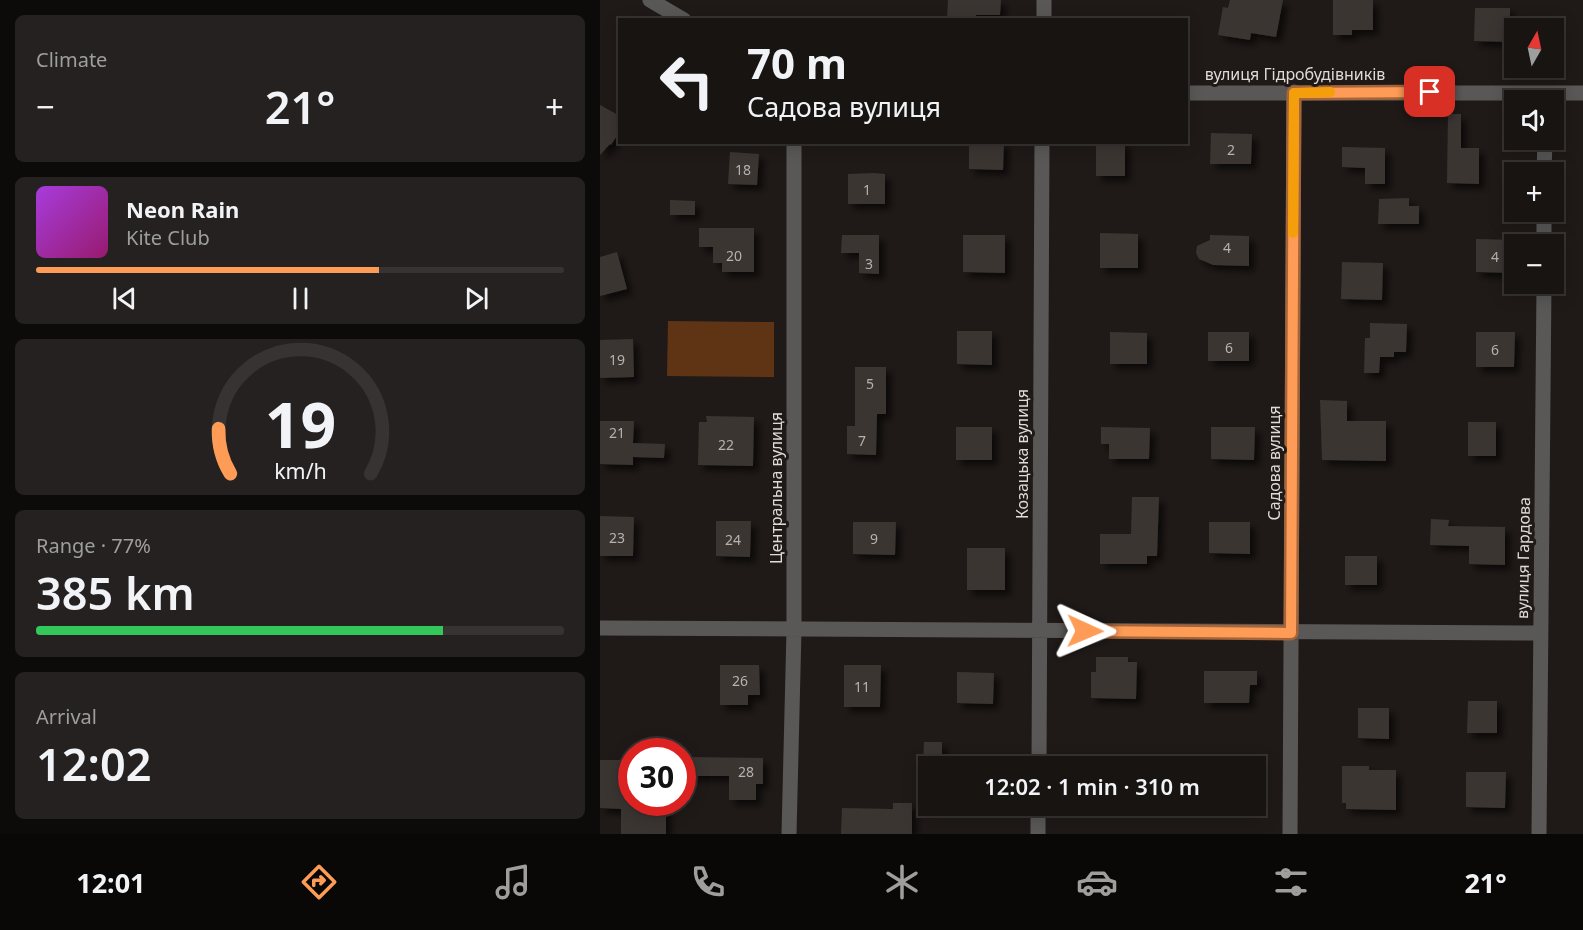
<!DOCTYPE html>
<html lang="en">
<head>
<meta charset="utf-8">
<style>
  :root { --surface:#171412; --page:#242120; --text:#f1f3f6; --muted:#9e9e9f; --line:#363332; --accent:#fe9c57 }
  body { margin:0; font-family:"Noto Sans",sans-serif; background:var(--page); color:var(--text); height:100vh; display:flex; flex-direction:column; font-size:22px; white-space:nowrap }
  * { box-sizing:border-box; margin:0 }
  p { font-size:20px; color:var(--muted) }
  .icon { flex:none; width:33px; height:33px; fill:none; stroke:currentColor; stroke-width:2; stroke-linecap:round; stroke-linejoin:round }
  .map { position:relative; flex:1; overflow:hidden }
  .details { display:flex; flex-direction:column; gap:15px; padding:15px; background:#0d0b0a; width:600px }
  .details>* { flex:none }
  .guide { position:absolute; left:18px; top:18px; width:570px; height:126px; border-radius:0px; box-shadow:0 3px 15px #0003,0 0 0 2px var(--line); background:#171412; color:var(--text); overflow:hidden }
  .needle { width:39px; rotate:9deg }
  .fabs { position:absolute; left:904px; top:18px; display:grid; gap:12px }
  .fabs a { display:grid; place-items:center; width:60px; height:60px; border-radius:0px; background:var(--surface); box-shadow:0 3px 15px #0003,0 0 0 2px var(--line); font-size:30px }
  .speed { position:absolute; left:18px; top:738px; display:flex; gap:12px; font-size:30px; font-weight:700; text-align:center }
  .speed>* { display:grid; place-content:center; width:78px; height:78px; border-radius:50%; background:var(--surface); box-shadow:0 3px 15px #0003,0 0 0 2px var(--line); line-height:1 }
  .speed .limit { border:9px solid #d22; background:#fff; color:#111 }
  .pin { position:absolute; display:grid; place-items:center; width:51px; height:51px; color:#fff; margin:-26px; border-radius:12px; box-shadow:0 3px 9px #0006 }
  .me { position:absolute; width:66px; margin:-33px; rotate:91deg; stroke-linejoin:round; filter:drop-shadow(0 0 4px #0008) }
  .turn { display:flex; align-items:center; gap:21px; height:126px; padding:0 30px; font-size:27px }
  .turn .icon { width:78px; height:78px; stroke-width:2.5 }
  .turn b { display:block; font-size:42px; line-height:51px }
  .big { font-size:45px; font-weight:600; line-height:1.1 }
  .details .card { flex:1; display:flex; flex-direction:column; justify-content:center; gap:9px; min-width:0; padding:0 21px; border-radius:9px; background:var(--page) }
  .details .dial { align-items:center; gap:0 }
  .dial svg { height:156px; overflow:visible; fill:none; stroke:var(--line); stroke-width:7; stroke-linecap:round; text-anchor:middle }
  .dial text { fill:var(--text); stroke:none }
  .song { display:flex; align-items:center; gap:18px }
  .cover { width:72px; height:72px; border-radius:9px; background:linear-gradient(135deg,hsl(280 70% 55%),hsl(320 70% 35%)) }
  .played { height:6px; border-radius:3px; background:linear-gradient(90deg,var(--accent) 65%,var(--line) 65%) }
  .keys { display:flex; justify-content:space-around; direction:ltr }
  .heat { display:flex; justify-content:space-between; align-items:center; font-size:33px; direction:ltr }
  .charge { height:9px; border-radius:4px; background:linear-gradient(90deg,#34c759 77%,var(--line) 0) }
  .trip { position:absolute; left:318px; top:756px; width:348px; height:60px; border-radius:0px; background:var(--surface); box-shadow:0 3px 15px #0003,0 0 0 2px var(--line); font-weight:600; line-height:60px; text-align:center }
  .tabs { display:flex; height:96px; justify-content:space-around; align-items:center; background:#090807; color:var(--muted) }
  .tabs .icon { width:42px; height:42px }
  .tabs .active { color:var(--accent) }
  .tabs b { font-size:27px; color:var(--text) }
  main { display:flex; flex:1; min-height:0 }
  .map>svg:first-child { display:block }
</style>
</head>
<body>
<main>
<section class="details">
<div class="card"><p>Climate</p>
<div class="heat"><a>−</a><b class="big">21°</b><a>+</a></div>
</div>
<div class="card">
<div class="song"><i class="cover"></i><div><b>Neon Rain</b><p>Kite Club</p></div></div>
<div class="played"></div>
<div class="keys"><svg class="icon" aria-label="previous" viewBox="0 0 24 24"><path d="M18 5L8 12l10 7zM5 5v14"/></svg><svg class="icon" aria-label="pause" viewBox="0 0 24 24"><path d="M8 5v14M16 5v14"/></svg><svg class="icon" aria-label="next" viewBox="0 0 24 24"><path d="M6 5l10 7-10 7zM19 5v14"/></svg></div>
</div>
<div class="card dial"><svg viewBox="0 0 100 80">
<path d="M14 69A42 42 0 1 1 86 69"/>
<path d="M14 69A42 42 0 0 1 8 46" stroke="#fe9c57"/>
<text x="50" y="56" font-size="32" font-weight="700">19</text>
<text x="50" y="72" font-size="11">km/h</text>
</svg></div>
<div class="card"><p>Range · 77%</p><b class="big">385 km</b><div class="charge"></div></div>
<div class="card"><p>Arrival</p><b class="big">12:02</b></div>
</section>
<div class="map">
<svg width="983" height="834" viewBox="0 0 983 834">
  <defs>
    <filter id="shadow"><feDropShadow dx="5.5" dy="5.5" stdDeviation="3" flood-color="#0009"/></filter>
  </defs>
  <rect width="100%" height="100%" fill="#1f1a18"/>
  <path fill="#5e3415" d="M68,321L174,322V377L67,376Z"/>
  <path fill="#3a3532" filter="url(#shadow)" d="M348,0H401L400,15H376V20H347Z
    M630,0H683L676,37L651,33L650,40L618,35L623,7L628,8Z
    M733,0H773V30H752V35H733Z
    M875,8H910V42L874,41Z
    M0,105L20,116V131L11,145L10,144L0,155Z
    M848,114H861V148H879V184L847,183Z
    M611,133L652,134L651,164H610Z
    M369,142H404L403,170L369,169Z
    M496,142H525V176H496Z
    M742,147L785,148V184H765V168L742,167Z
    M130,152L159,154L157,185L128,184Z
    M274,173L285,174V204H248V174Z
    M809,198V206H819V224H778L779,199Z
    M70,200L95,201V215H70Z
    M99,228H154V272H122V263H113V247H99Z
    M500,233L538,234V268H500Z
    M242,235H279V274L259,273V253H241Z
    M363,235H405V273L363,272Z
    M610,235L649,236V266L613,265L599,259L596,253L597,246L610,240Z
    M876,239L915,240L914,273L876,272Z
    M17,252L27,289L0,296V257Z
    M742,262L783,263L782,300L741,299Z
    M770,323L807,324L806,352H794V357H780L779,373H764L765,338H770Z
    M357,331H392V365L357,364Z
    M510,332L547,333V364H510Z
    M608,332H649V361H608Z
    M876,332H915L914,367H876Z
    M33,339L34,377L0,378V340Z
    M255,367H286V414H277L276,455L247,454V426H255Z
    M720,400L747,401V421H786V461L722,460Z
    M106,416L154,417L153,466L98,465L99,422H107Z
    M0,421H34L33,443L65,444L64,458L33,457V465L0,464Z
    M868,422H896V456H868Z
    M356,427H392V460H356Z
    M501,427L550,428L549,459H509V444H501Z
    M611,427H655L654,460L611,459Z
    M532,497H559L557,556H547V564H500V534H531Z
    M0,516L34,517L33,556H0Z
    M831,519L849,520L848,526L905,527V565L869,564V546L830,545Z
    M116,521H151L150,557L116,556Z
    M253,522H296L295,555L253,554Z
    M609,522H650V554L609,553Z
    M367,548H405V590H367Z
    M745,556H777V585H745Z
    M496,657H528V662H537L536,699L491,698V672H496Z
    M120,665H159L160,695H148V705H120Z
    M244,665H281L280,707H244Z
    M604,671H657V685H650L649,703H604Z
    M357,672L394,673L393,704L357,703Z
    M868,701H897V733H867Z
    M758,708H789V739L758,738Z
    M324,742H342V765H323Z
    M86,757L163,758V784H156V800H129V776H86Z
    M0,760H32V802H39V806H66V834H21V809L0,808Z
    M742,766H769V770H796V810L746,809V803H742Z
    M866,772H906L905,808L866,807Z
    M293,803H312V834H241L242,808L293,809Z"/>
  <g fill="none" stroke-linecap="round" stroke-linejoin="round">
    <path stroke="#5a5856" stroke-width="15" d="M50,0L84,20
      M444,20V0
      M586,93H983
      M944,172L945,140
      M944,244V212
      M0,628L939,633
      M439,766L442,142
      M189,834L194,630V142
      M438,834V806
      M690,834L694,92
      M939,834C939,650 943,467 944,284"/>
  </g>
  <g fill="none" stroke-linecap="round" stroke-linejoin="round">
    <defs>
      <path id="route" d="M485,631L691,633L694,93L830,92"/>
    </defs>
    <use href="#route" stroke="#a56539" stroke-width="15"/>
    <use href="#route" stroke="#fe9c57" stroke-width="10"/>
    <path stroke="#f59e0b" stroke-width="10" d="M693,233L694,93L730,92"/>
  </g>
  <g text-anchor="middle" dominant-baseline="central" stroke-width="6" stroke-linejoin="round" paint-order="stroke">
    <g font-size="14" fill="#b5b2af">
      <text x="631" y="149">2</text>
      <text x="143" y="169">18</text>
      <text x="267" y="189">1</text>
      <text x="627" y="247">4</text>
      <text x="134" y="255">20</text>
      <text x="895" y="256">4</text>
      <text x="269" y="263">3</text>
      <text x="629" y="347">6</text>
      <text x="895" y="349">6</text>
      <text x="17" y="359">19</text>
      <text x="270" y="383">5</text>
      <text x="17" y="432">21</text>
      <text x="262" y="440">7</text>
      <text x="126" y="444">22</text>
      <text x="17" y="537">23</text>
      <text x="274" y="538">9</text>
      <text x="133" y="539">24</text>
      <text x="140" y="680">26</text>
      <text x="262" y="686">11</text>
      <text x="146" y="771">28</text>
    </g>
    <g font-size="16" fill="#dedbd9" stroke="#1f1a18">
      <text x="695" y="74">вулиця Гідробудівників</text>
      <text transform="translate(422 454) rotate(-90)">Козацька вулиця</text>
      <text transform="translate(674 463) rotate(-90)">Садова вулиця</text>
      <text transform="translate(176 488) rotate(-90)">Центральна вулиця</text>
      <text transform="translate(923 558) rotate(-89)">вулиця Гардова</text>
    </g>
  </g>
</svg>
<div class="fabs">
<a><svg class="needle" viewBox="-14 -14 28 28"><path d="M0-13l5 13h-10z" fill="#e53935"/><path d="M0 13l5-13h-10z" fill="#9e9e9f"/></svg></a>
<a><svg class="icon" aria-label="sound" viewBox="0 0 24 24"><path d="M4 9h4l5-4v14l-5-4H4zM17 9q2 3 0 6"/></svg></a>
<a>+</a>
<a>−</a>
</div>
<div class="speed"><div class="limit">30</div></div>
<div class="pin" style="left:830px;top:92px;background:#d93025"><svg class="icon" aria-label="arrive" viewBox="0 0 24 24"><path d="M6 21V4h12l-3 4 3 4H6"/></svg></div>
<svg class="me" style="left:485px;top:631px" viewBox="-20 -20 40 40"><path d="M0-17L14 15 0 8-14 15z" fill="#fe9c57" stroke="#fff" stroke-width="4"/></svg>
<div class="trip">12:02 · 1 min · 310 m</div>
<div class="guide">
<div class="turn"><svg class="icon" aria-label="left" viewBox="0 0 24 24"><path d="M17 20v-9H6M10 6l-5 5 5 5"/></svg><div><b>70 m</b>Садова вулиця</div></div>
</div>
</div>
</main>
<nav class="tabs">
<b>12:01</b>
<svg class="icon active" aria-label="directions" viewBox="0 0 24 24"><path d="M12 3l9 9-9 9-9-9zM9 14v-3h6M13 9l2 2-2 2"/></svg>
<svg class="icon" aria-label="music" viewBox="0 0 24 24"><path d="M9 18V5l10-2v13"/><circle cx="6" cy="18" r="3"/><circle cx="16" cy="16" r="3"/></svg>
<svg class="icon" aria-label="phone" viewBox="0 0 24 24"><path d="M5 4h4l2 5-3 2q2 4 5 5l2-3 5 2v4C11 20 4 13 5 4z"/></svg>
<svg class="icon" aria-label="climate" viewBox="0 0 24 24"><path d="M12 3v18M4 7l16 10M4 17L20 7"/></svg>
<svg class="icon" aria-label="car" viewBox="0 0 24 24"><path d="M5 17H2v-5l4-1 3-4h7l3 4 3 1v5h-3M9 17h6M6 11h13"/><circle cx="7" cy="17" r="2"/><circle cx="17" cy="17" r="2"/></svg>
<svg class="icon" aria-label="filters" viewBox="0 0 24 24"><path d="M4 7h16M4 17h16"/><circle cx="9" cy="7" r="2"/><circle cx="15" cy="17" r="2"/></svg>
<b>21°</b>
</nav>
</body>
</html>
